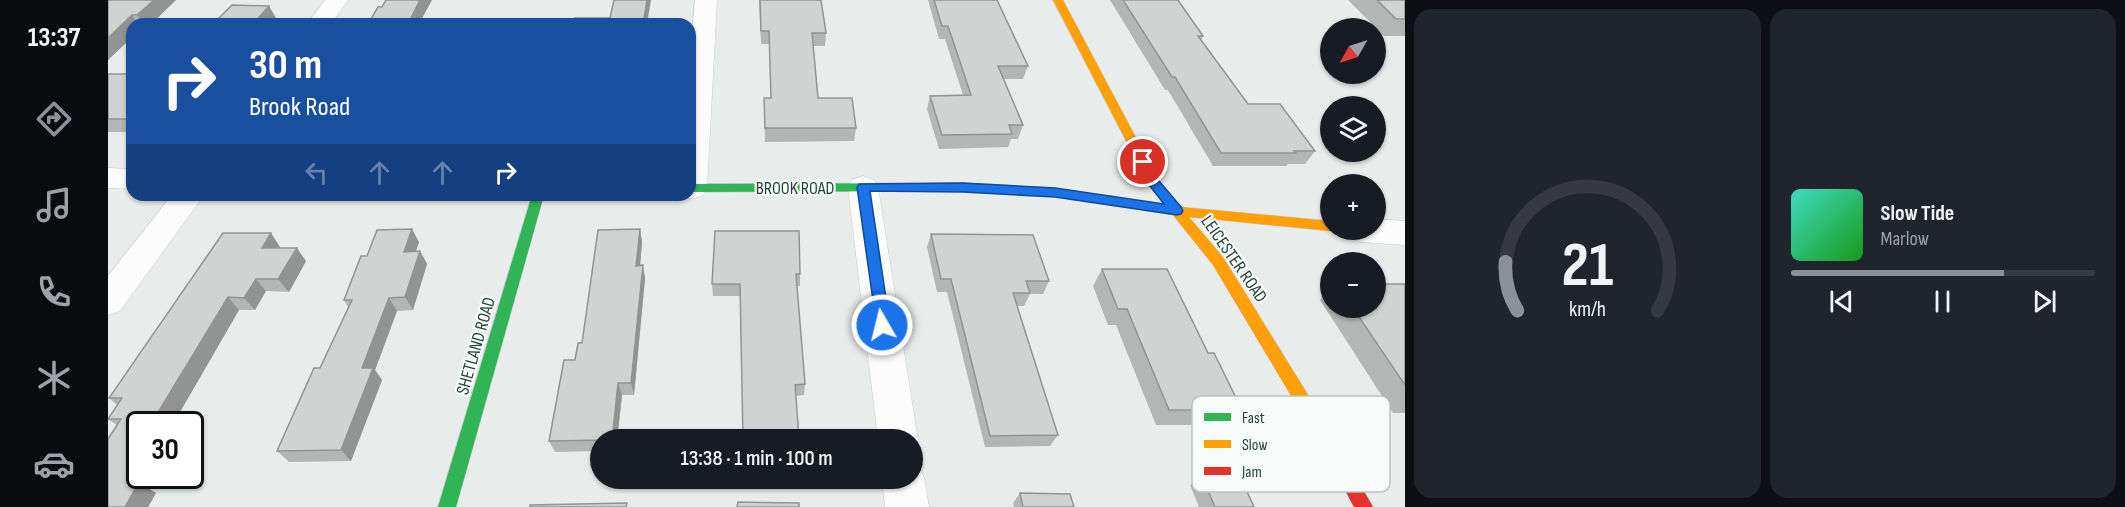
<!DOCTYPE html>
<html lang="en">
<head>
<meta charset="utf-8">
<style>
  :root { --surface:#171b24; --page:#20242c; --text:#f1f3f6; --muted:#9ea1a6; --line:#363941; --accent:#8c9099 }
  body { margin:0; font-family:"Sofia Sans Condensed",sans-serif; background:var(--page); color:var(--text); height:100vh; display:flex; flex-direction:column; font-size:22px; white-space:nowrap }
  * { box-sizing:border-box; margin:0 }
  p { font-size:20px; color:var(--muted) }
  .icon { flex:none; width:33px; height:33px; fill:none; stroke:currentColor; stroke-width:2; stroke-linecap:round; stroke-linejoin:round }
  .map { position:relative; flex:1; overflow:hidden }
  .sheet { display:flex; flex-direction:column; gap:9px; padding:9px; background:#0d0f14; width:720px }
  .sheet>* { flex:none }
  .hud { position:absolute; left:18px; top:18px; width:570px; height:183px; border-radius:18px; box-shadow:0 2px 4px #0004; background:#1a4fa0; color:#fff; overflow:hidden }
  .needle { width:39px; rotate:231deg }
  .tools { position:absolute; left:1212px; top:18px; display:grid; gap:12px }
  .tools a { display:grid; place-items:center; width:66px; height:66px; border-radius:50%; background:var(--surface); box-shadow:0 2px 4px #0004; font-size:30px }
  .speed { position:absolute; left:18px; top:411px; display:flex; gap:12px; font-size:30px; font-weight:700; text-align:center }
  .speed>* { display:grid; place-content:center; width:78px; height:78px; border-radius:50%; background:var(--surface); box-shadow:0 2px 4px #0004; line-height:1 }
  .speed .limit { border:3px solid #111; border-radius:9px; background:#fff; color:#111 }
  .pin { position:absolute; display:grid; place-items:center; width:51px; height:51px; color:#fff; margin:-26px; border:3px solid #fff; border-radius:50%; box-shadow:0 2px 6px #0007 }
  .me { position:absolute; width:66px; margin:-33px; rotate:352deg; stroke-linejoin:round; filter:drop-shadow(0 0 4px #0008) }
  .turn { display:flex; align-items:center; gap:21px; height:126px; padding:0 24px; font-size:27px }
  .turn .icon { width:78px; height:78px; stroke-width:2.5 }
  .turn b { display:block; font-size:42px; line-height:51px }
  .lanes { display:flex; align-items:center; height:57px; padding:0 24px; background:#0003; justify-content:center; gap:30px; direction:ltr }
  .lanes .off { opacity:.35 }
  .sheet .widget { flex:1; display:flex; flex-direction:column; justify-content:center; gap:9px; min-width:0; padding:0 21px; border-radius:18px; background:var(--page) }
  .sheet .dial { align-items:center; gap:0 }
  .dial svg { height:156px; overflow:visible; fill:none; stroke:var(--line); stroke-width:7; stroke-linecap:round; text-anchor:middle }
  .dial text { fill:var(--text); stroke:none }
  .song { display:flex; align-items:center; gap:18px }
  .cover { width:72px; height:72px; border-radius:9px; background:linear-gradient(135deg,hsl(170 70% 55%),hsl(120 70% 35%)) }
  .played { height:6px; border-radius:3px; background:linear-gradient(90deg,var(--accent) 70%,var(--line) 70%) }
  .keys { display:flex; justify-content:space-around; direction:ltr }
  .sheet .tiles { flex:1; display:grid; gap:9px; grid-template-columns:repeat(2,1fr) }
  .trip { position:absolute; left:482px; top:429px; width:333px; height:60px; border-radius:30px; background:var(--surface); box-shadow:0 2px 4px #0004; font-weight:600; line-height:60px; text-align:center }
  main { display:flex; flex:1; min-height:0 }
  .tab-bar { display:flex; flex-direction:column; width:108px; justify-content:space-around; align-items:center; background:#090b0e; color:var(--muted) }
  .tab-bar .icon { width:42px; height:42px }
  .tab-bar .current { color:var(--accent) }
  .tab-bar b { font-size:27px; color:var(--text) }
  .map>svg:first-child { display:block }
</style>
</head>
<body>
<main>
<nav class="tab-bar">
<b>13:37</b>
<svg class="icon current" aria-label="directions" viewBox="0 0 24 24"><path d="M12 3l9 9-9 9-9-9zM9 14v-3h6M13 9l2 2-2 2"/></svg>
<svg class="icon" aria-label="music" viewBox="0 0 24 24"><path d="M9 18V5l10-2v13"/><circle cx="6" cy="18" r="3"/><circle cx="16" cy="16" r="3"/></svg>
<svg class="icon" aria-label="phone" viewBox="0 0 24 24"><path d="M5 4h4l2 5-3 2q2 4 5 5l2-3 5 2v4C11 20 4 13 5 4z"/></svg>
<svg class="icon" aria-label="climate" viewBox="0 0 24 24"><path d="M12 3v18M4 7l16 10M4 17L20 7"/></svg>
<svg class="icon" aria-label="car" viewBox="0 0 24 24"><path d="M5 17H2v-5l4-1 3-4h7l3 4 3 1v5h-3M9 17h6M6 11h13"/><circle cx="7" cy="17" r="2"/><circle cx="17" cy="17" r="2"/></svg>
</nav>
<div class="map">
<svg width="1297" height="507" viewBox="0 0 1297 507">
  <rect width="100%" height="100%" fill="#e8edeb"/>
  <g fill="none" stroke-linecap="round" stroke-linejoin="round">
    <defs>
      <path id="street" d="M217,0H240L223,24H199Z
        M587,0H609L599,188L595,195L584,199L573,195H582V63Z
        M0,168L24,169V189L0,188Z
        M755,176L766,180L770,187L810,440L804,453V440H770L740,187L744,180Z
        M64,195H96L12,311L0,315V276Z
        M1268,219L1297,221V245L1253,242L1242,238L1237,230H1268Z
        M804,461L810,464L816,478L821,507H777L774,478H804Z"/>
      <path id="fast" d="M856,183L898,185L904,189L898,193L856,191L582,192V184Z
        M424,195H436L348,507H330Z"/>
      <path id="slow" d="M945,0H955L1051,181L1073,207L1222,221V230H1226L1222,231L1081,217L1115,257L1218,424L1220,429L1218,434L1212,436L1206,434L1105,265L1065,215L947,196L894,192L892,189L894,186L898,185L947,188L1057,205L1040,183Z"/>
      <path id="jam" d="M1212,422L1218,424L1265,507H1246L1204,429L1206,424Z"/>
    </defs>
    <use href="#street" stroke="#c5cac8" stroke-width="1"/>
    <use href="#fast" stroke="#c3cbc8" stroke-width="1"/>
    <use href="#slow" stroke="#c3cbc8" stroke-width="1"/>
    <use href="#jam" stroke="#c3cbc8" stroke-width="1"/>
    <use href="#street" fill="#fcfcfc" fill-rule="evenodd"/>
    <use href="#fast" fill="#30b455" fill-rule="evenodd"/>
    <use href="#slow" fill="#ff9f0a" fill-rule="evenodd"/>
    <use href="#jam" fill="#e5322d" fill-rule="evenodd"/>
  </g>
  <path fill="#b2b6b5" d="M0,0H68L43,24H24V37L0,60Z
    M651,0H713L718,33L717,46H705L710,98L748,128L746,141L657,142L656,98H663L661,44H653Z
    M820,0H889L920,66L915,79H896L915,125L910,139H903L900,147L831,149L819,109L822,96L855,95L837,39H831Z
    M1002,0H1070L1095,36L1093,40L1140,104L1207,151L1197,164H1180L1178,166H1105L1060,90H1057Z
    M1240,0H1297V36H1276Z
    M0,74H24V132H0Z
    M532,229L534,242L532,265L537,278L526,395H514L509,440H492V451L447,452L441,441L467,360Z
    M607,231L692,274V286H689L697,384L696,395L688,396L691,440H635L632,296H605L604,284Z
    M823,234L941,281L935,294H922L916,306H909L950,435L942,446L877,447L839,292H829L819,247Z
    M311,242L308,251H312L319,264L305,310L289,311L267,370L274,380L243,461L181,462L169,451L212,368L240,307L236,300L259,256Z
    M172,247V248L198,261L181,292L158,291L147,310H131L65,424H32V476H47L40,488L48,493L40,507L9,425L0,419L9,405L1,398Z
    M994,269L1100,353L1134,410L1119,425H1048L1008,325H1000L985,286Z
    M1297,284V413H1285L1212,300L1222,290V308H1268Z
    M1093,474L1146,507H1091L1082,485Z
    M912,493L966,507H906L905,503Z"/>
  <path fill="#919493" d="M46,0H68L43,24H36L29,15Z
    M312,0H324L311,24H300Z
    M539,0H543L539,24H535Z
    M161,6L168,18L163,24H145Z
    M24,15L30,24H24V37L0,60V38Z
    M304,229L311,242L303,265L296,252Z
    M532,229L534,242L531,279L528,266Z
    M163,233L172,247L164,261L154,248Z
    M189,248L198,261L181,292L170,279Z
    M312,251L319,264L305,310L297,297Z
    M535,265L537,278L526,395L523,383Z
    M148,279L158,291L147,310L136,298Z
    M120,297L131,310L65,424H43Z
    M281,298L289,311L267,370L274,380L243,461L233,450L254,368Z
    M510,383L514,395L509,440H504Z
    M32,464V476H47L40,488L48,493L40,507H17L21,483Z"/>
  <path fill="#cfd4d2" stroke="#919493" stroke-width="1.5" d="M0,0H46L29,15H24L0,38Z
    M278,0H312L300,24H260L270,7H274Z
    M506,0H539L535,24H465L467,18H502Z
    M652,0H713L718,33H704L710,98H744L748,128H657L656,98H663L661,31H653Z
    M826,0H889L920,66H890L915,125H901L904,134L834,135L822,96L863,95L840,26H834Z
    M1015,0H1070L1095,36H1090L1140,104H1172L1207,151H1186L1188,153H1113L1067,77H1064Z
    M1269,0H1297V19H1288Z
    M124,5L161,6L145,24H105Z
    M0,74H24V119H0Z
    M304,229L296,252L312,251L297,297L281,298L254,368H265L233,450L169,451L206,368H212L244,300H236L253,256H259L269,230Z
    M532,229L528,266L535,265L523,383H510L504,440L441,441L456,360H467L470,343H474L490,230Z
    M607,231H691L692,274H688L697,384L687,385L691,437L635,438L632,284H604Z
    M115,233H163L154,248H189L170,279H148L136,298L120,297L43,424H32V443L28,449H32V464L21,483L31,482L17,507H0V439L13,419H0L14,398H1Z
    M823,234L925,235L941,281H918L922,293H905L950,435L882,436L843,279H833Z
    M994,269H1059L1100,353H1106L1134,410H1061L1019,309H1010Z
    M1268,284H1297V385L1245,308H1268Z
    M1093,474H1131L1146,507H1107Z
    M912,493L962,494L966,507H915Z
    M630,502L691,503V507H629Z
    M519,503L518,507H422V505Z"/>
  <path fill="#1a73e8" stroke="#114b97" stroke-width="1.5" d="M1035,158L1040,159L1051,181L1073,207L1075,211L1073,214L1069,215L947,197L855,192L762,191L782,325L779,329H769L749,187L751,184L855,183L947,188L1056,204L1042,186L1029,162Z"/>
  <g text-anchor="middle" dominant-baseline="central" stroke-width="4.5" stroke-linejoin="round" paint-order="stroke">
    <g font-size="18" fill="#24423a" stroke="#f7fbf9">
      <text x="687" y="188">BROOK ROAD</text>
      <text transform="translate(1126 259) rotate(55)">LEICESTER ROAD</text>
      <text transform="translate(368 346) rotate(-74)">SHETLAND ROAD</text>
    </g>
  </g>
  <rect x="1084" y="396" width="198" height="96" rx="9" fill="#f7fbf9" stroke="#b8c4c0" stroke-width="1.5"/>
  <rect x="1096" y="413" width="27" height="8" fill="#30b455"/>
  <rect x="1096" y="440" width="27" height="8" fill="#ff9f0a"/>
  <rect x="1096" y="467" width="27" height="8" fill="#e5322d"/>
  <g font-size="16" fill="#24423a">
    <text x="1134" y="423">Fast</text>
    <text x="1134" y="450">Slow</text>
    <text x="1134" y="477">Jam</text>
  </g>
</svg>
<div class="tools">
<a><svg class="needle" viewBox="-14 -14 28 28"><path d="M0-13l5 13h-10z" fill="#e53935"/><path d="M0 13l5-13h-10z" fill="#9ea1a6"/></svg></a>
<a><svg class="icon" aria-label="layers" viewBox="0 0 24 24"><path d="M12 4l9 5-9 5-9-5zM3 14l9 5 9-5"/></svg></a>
<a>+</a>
<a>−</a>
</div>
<div class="speed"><div class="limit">30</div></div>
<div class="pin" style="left:1035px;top:162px;background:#d93025"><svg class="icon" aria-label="arrive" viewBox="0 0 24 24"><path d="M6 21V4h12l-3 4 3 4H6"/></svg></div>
<svg class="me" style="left:774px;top:325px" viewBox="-20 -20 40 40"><circle r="17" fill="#1a73e8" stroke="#fff" stroke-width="3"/><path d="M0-11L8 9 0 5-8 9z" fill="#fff"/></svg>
<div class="trip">13:38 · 1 min · 100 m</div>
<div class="hud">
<div class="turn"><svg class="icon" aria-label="right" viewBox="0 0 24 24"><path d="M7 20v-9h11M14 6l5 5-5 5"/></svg><div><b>30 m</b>Brook Road</div></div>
<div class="lanes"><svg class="icon off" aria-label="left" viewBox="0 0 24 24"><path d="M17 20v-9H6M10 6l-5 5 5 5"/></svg><svg class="icon off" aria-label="ahead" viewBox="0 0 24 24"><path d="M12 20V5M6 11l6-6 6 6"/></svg><svg class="icon off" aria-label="ahead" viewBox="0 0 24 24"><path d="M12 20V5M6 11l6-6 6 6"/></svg><svg class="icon" aria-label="right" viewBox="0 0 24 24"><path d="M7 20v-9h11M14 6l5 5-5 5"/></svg></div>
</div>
</div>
<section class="sheet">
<div class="tiles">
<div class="widget dial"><svg viewBox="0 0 100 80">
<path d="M14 69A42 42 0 1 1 86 69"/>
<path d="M14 69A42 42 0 0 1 8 44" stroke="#8c9099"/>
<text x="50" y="56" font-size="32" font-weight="700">21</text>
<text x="50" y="72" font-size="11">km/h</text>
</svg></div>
<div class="widget">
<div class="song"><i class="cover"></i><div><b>Slow Tide</b><p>Marlow</p></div></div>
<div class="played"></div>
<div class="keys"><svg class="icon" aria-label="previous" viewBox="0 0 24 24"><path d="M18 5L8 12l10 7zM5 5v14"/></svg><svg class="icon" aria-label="pause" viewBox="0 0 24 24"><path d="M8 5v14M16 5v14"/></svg><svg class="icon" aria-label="next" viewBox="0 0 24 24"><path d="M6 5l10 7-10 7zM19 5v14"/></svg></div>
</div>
</div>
</section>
</main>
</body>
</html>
